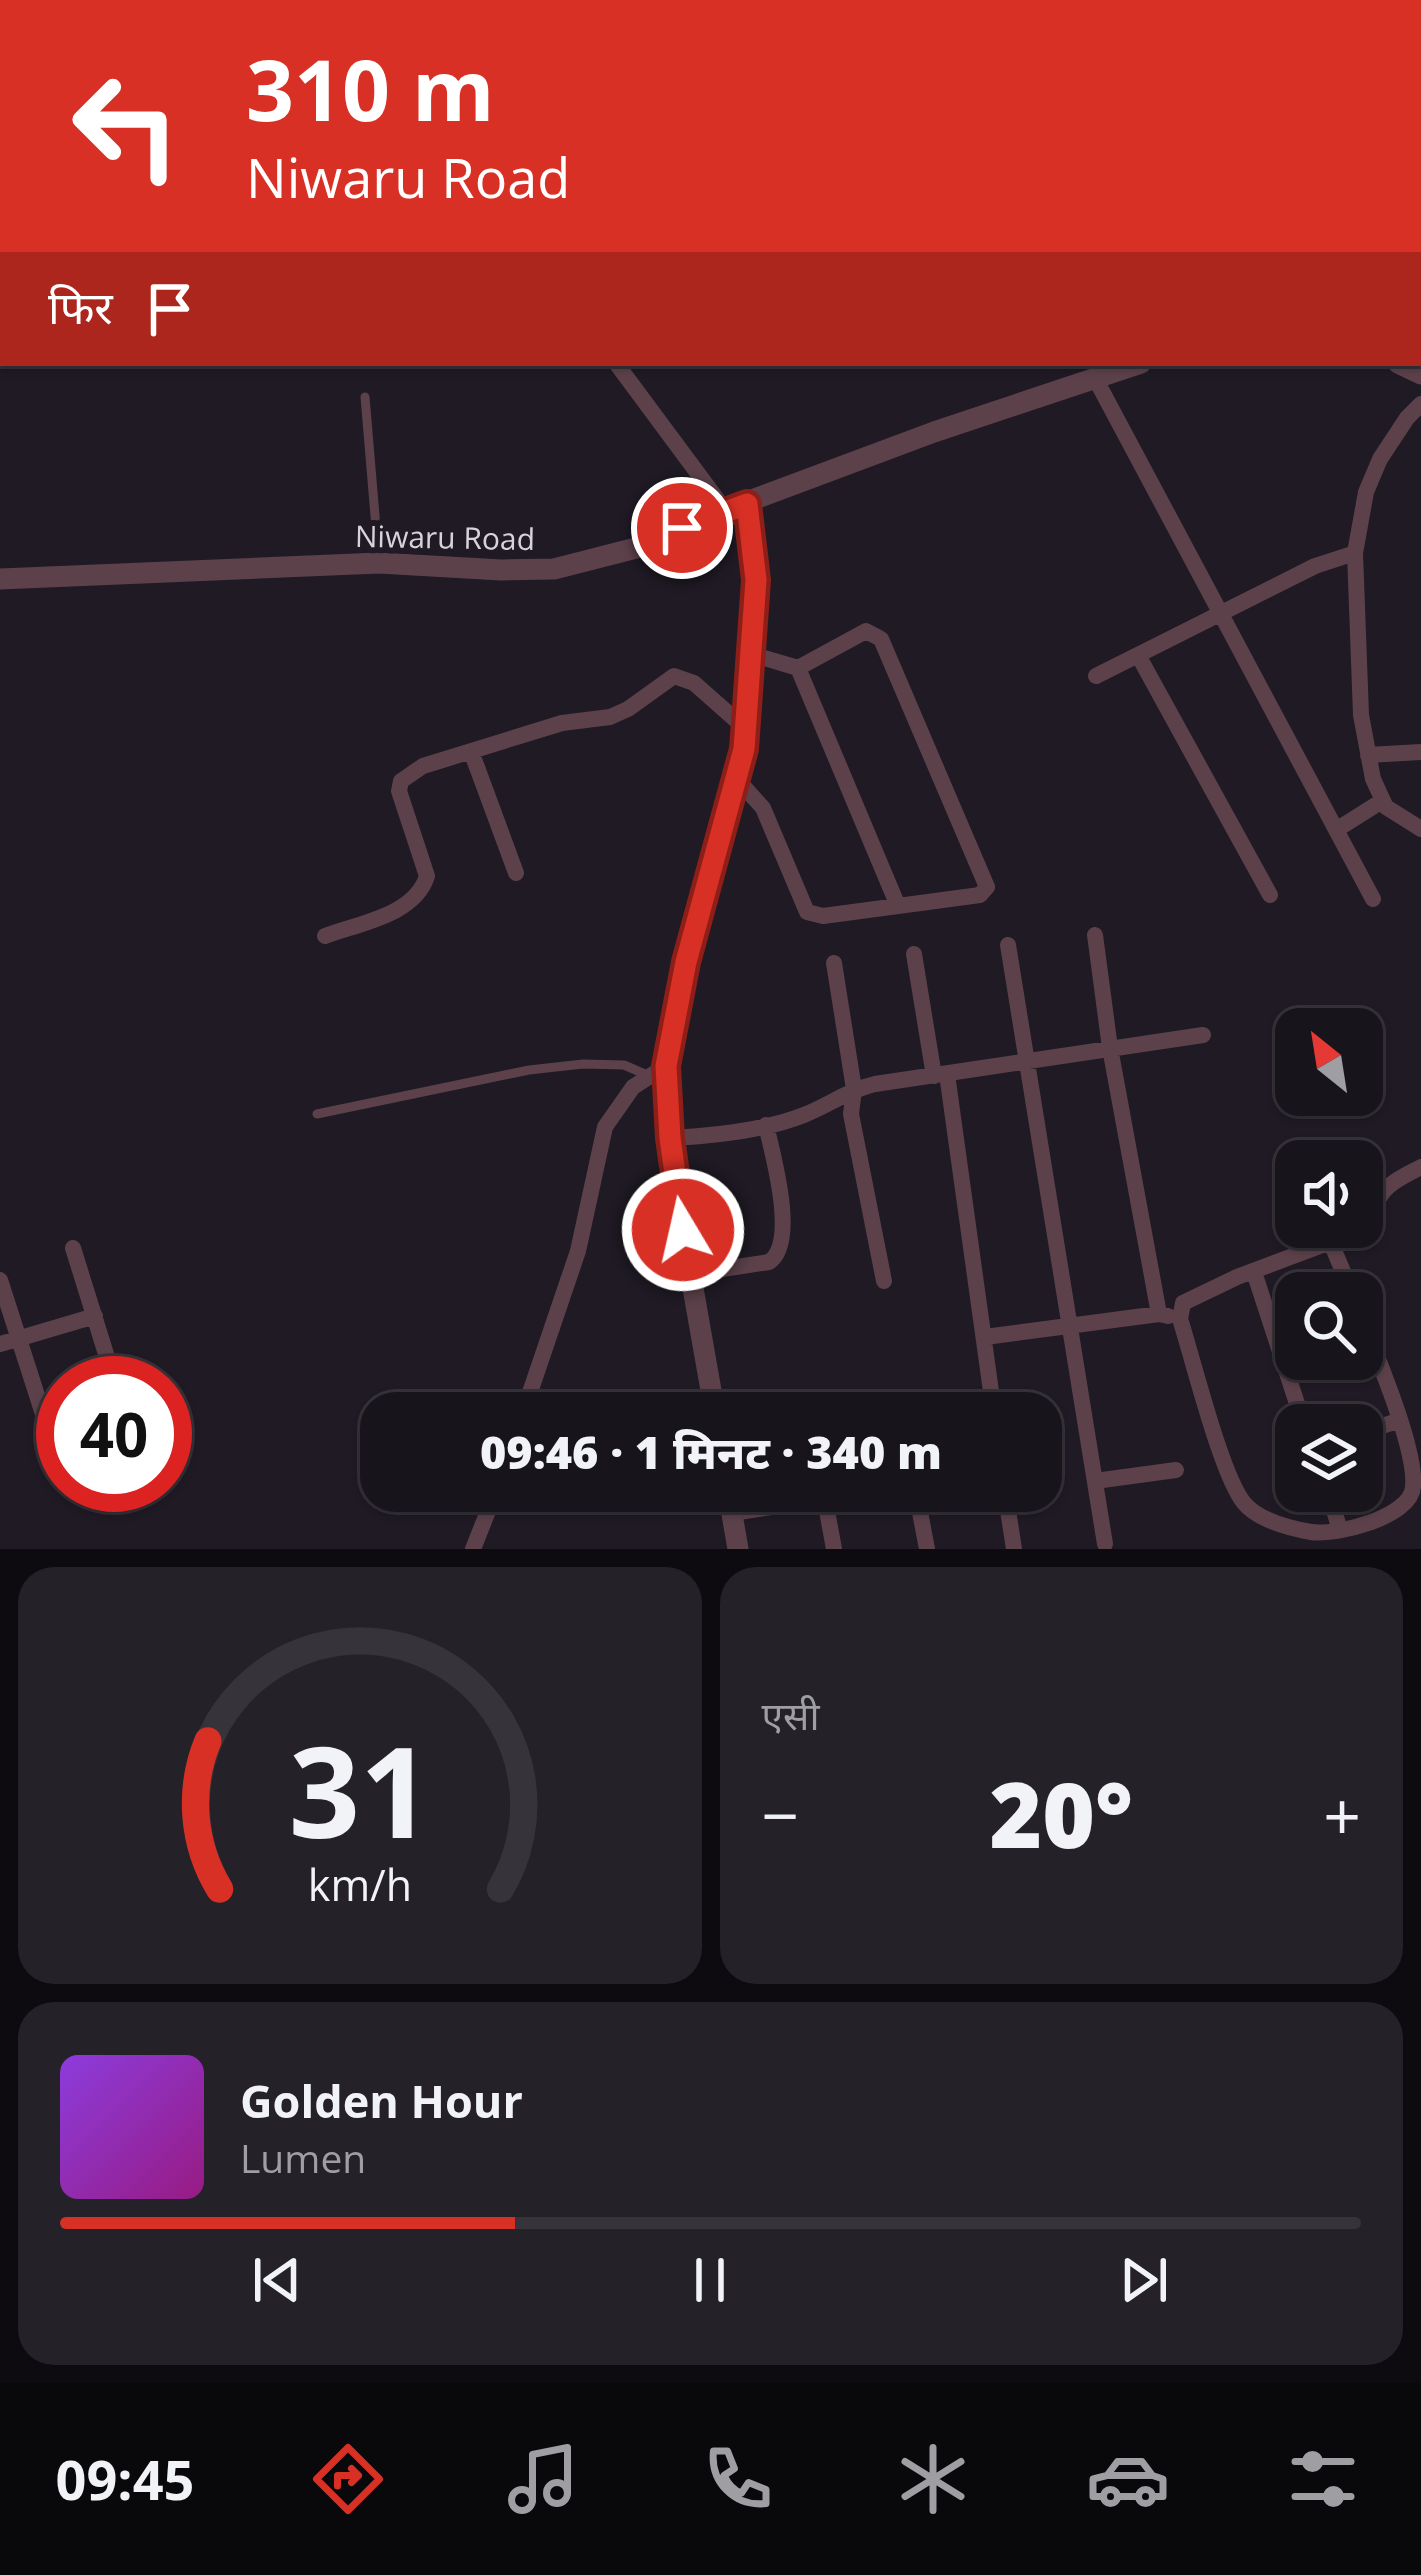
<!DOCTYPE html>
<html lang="hi">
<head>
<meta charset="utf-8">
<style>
  :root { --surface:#17141b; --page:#242128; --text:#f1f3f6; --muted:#9e9ea3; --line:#36333a; --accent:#d93025 }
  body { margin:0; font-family:"Open Sans","Noto Sans Devanagari",sans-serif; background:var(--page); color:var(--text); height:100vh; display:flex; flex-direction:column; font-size:45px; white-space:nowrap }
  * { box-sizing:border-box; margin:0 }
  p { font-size:39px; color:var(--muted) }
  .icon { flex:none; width:66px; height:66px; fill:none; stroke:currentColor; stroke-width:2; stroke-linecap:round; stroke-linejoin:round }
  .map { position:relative; height:1549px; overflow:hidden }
  .side { display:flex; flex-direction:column; gap:18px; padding:18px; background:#0d0b0f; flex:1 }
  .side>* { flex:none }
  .hud { position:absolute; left:0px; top:0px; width:1422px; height:366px; box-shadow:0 3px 9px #0004,0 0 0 3px var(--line); background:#d93025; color:#fff; overflow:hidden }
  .needle { width:78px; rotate:330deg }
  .fabs { position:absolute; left:1275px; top:1008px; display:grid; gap:24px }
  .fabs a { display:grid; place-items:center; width:108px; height:108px; border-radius:24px; background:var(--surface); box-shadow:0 3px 9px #0004,0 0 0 3px var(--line); font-size:60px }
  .speed { position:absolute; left:36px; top:1356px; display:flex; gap:24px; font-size:60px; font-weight:700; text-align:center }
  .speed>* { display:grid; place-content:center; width:156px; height:156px; border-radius:50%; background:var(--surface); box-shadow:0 3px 9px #0004,0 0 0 3px var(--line); line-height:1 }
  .speed .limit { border:18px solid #d22; background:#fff; color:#111 }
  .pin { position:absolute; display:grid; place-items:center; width:102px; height:102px; color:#fff; margin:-51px; border:6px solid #fff; border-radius:50%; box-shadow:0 3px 12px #0007 }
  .me { position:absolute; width:132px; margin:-66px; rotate:351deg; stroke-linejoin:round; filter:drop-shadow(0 0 9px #0008) }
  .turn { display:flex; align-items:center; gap:42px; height:252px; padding:0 48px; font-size:54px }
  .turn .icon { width:156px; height:156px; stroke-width:2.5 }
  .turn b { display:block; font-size:84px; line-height:102px }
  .then { display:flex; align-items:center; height:114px; padding:0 48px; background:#0003; gap:24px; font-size:45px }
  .big { font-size:90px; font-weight:800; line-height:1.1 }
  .side .card { flex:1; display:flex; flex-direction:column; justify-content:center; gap:18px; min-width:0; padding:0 42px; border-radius:36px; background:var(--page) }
  .side .dial { align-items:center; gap:0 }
  .dial svg { height:312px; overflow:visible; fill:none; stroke:var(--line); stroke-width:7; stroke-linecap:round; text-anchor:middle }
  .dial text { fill:var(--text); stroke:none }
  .song { display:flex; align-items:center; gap:36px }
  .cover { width:144px; height:144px; border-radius:18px; background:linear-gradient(135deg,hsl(270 70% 55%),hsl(310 70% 35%)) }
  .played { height:12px; border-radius:6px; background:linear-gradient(90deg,var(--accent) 35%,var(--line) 35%) }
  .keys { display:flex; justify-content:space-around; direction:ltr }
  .heat { display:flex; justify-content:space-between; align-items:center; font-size:66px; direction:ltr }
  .side .tiles { flex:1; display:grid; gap:18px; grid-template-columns:1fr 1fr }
  .card:last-child { grid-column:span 2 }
  .trip { position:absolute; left:360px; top:1392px; width:702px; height:120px; border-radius:36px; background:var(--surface); box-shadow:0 3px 9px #0004,0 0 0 3px var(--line); font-weight:800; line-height:120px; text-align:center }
  .tab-bar { display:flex; height:192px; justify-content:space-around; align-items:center; background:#09080b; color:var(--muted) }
  .tab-bar .icon { width:84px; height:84px }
  .tab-bar .selected { color:var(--accent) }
  .tab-bar b { font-size:54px; color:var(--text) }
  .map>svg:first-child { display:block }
</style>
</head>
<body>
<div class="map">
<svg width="1421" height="1549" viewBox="0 0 1421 1549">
  <rect width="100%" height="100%" fill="#1f1a24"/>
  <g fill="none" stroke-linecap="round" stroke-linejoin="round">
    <path stroke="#5c414a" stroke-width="9" d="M365,397L379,563
      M317,1114L529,1070L583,1064L624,1065L647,1075"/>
    <path stroke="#5c414a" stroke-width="16" d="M491,0L492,3
      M548,0L549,3
      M617,0L618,3
      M829,0L835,3
      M1035,0L1036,3
      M956,3L960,0
      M1419,11L1421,10
      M616,363L725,510
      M1095,378L1373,899
      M1421,404L1407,418L1380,459L1366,492L1355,553L1361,715L1373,779L1386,807L1421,829
      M1138,655L1270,895
      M798,668L866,631L881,639L987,887L980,895L898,906
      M1096,676L1315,566L1355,553
      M471,751L516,873
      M1368,755L1421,752
      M736,778L763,808L807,912L823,916L898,906L798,668L751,654
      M1336,830L1382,801
      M1095,935L1110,1048L1159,1314
      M325,936C360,923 415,915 427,876L399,791L401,781L423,766L562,723L610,717L628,709L674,676L694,683L746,729
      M1008,945L1105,1544
      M914,954L934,1076
      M834,963L854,1089L851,1114L884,1281
      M947,1074L994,1413
      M670,1138C713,1136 763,1131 804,1115C829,1105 849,1090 875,1084L1203,1035
      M1331,1243L1352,1293
      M73,1248L115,1383
      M1254,1272L1304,1425
      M690,1274L769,1262C798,1243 773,1156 766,1125
      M0,1280L51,1439
      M1362,1319C1377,1357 1417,1450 1413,1487C1411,1517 1336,1536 1311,1532C1289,1528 1258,1520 1244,1503C1221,1475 1193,1359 1180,1319L1183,1303L1237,1277L1357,1232C1375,1218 1369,1216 1379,1198C1387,1183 1406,1175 1421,1167
      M985,1337L1159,1314L1168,1316
      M0,1344L95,1316
      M523,1413L578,1251L605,1127L633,1087L666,1066
      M1362,1433L1397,1421
      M1095,1481L1176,1470
      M916,1491L927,1549
      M1005,1491L1014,1549
      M1328,1491L1340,1530
      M825,1500L834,1549
      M732,1513L878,1491
      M473,1549L496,1491"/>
    <path stroke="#5c414a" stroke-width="21" d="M1398,363L1421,374
      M0,579L379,563L501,570L554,569L640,547L725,510L934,432L1141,363
      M715,1413L675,1186L666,1066L686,962L744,749L756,580L747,504
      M728,1491L738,1549"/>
  </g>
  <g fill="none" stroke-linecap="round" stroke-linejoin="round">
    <defs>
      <path id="route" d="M682,528L747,504L756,580L744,749L686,962L666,1066L670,1138L683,1230"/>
    </defs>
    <use href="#route" stroke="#8d1f18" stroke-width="30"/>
    <use href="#route" stroke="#d93025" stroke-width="21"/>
  </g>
  <g text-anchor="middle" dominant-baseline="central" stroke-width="12" stroke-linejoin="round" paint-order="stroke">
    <g font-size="30" fill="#d6d3da" stroke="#1f1a24">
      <text transform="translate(445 537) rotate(1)">Niwaru Road</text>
    </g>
  </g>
</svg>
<div class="fabs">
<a><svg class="needle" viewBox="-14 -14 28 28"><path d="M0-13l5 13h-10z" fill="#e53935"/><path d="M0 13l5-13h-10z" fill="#9e9ea3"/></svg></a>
<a><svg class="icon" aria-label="sound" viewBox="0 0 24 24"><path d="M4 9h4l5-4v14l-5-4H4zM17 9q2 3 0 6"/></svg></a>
<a><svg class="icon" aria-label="search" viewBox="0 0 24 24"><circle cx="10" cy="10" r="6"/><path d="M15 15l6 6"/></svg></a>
<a><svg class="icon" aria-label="layers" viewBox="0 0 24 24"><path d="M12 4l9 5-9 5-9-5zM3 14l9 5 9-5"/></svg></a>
</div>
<div class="speed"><div class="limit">40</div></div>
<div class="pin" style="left:682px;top:528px;background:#d93025"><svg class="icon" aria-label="arrive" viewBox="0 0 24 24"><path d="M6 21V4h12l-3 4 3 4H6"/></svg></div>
<svg class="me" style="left:683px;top:1230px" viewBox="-20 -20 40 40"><circle r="17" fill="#d93025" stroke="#fff" stroke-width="3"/><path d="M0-11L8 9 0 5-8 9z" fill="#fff"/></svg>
<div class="trip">09:46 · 1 मिनट · 340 m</div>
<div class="hud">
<div class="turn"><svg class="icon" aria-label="left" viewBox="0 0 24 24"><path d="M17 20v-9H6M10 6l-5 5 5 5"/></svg><div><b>310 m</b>Niwaru Road</div></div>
<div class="then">फिर<svg class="icon" aria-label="arrive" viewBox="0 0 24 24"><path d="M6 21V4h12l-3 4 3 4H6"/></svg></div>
</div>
</div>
<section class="side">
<div class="tiles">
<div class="card dial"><svg viewBox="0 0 100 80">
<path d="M14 69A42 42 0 1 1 86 69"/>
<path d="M14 69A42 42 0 0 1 11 31" stroke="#d93025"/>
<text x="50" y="56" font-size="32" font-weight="700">31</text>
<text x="50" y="72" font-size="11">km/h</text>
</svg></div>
<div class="card"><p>एसी</p>
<div class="heat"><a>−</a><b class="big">20°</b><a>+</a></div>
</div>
<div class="card">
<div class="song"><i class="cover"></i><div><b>Golden Hour</b><p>Lumen</p></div></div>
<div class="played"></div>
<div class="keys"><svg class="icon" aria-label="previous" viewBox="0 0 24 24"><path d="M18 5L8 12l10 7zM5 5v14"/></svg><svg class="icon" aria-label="pause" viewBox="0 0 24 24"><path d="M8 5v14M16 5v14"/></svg><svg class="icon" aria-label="next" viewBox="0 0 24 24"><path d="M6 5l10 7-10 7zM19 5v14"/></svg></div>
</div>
</div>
</section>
<nav class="tab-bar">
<b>09:45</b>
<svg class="icon selected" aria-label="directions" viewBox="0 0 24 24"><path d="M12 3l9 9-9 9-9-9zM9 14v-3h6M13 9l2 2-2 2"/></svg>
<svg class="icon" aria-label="music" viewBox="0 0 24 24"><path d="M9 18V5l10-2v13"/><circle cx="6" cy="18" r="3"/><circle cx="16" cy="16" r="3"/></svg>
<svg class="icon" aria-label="phone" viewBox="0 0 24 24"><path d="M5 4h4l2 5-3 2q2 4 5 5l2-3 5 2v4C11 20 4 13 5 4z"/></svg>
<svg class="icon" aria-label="climate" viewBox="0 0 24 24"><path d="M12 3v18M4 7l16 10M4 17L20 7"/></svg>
<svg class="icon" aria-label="car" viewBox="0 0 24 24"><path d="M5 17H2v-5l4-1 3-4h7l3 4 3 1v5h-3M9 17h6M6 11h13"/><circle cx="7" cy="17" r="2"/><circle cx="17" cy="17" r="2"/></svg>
<svg class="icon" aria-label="filters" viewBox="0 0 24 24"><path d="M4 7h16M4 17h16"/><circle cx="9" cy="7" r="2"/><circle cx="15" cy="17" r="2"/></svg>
</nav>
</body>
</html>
